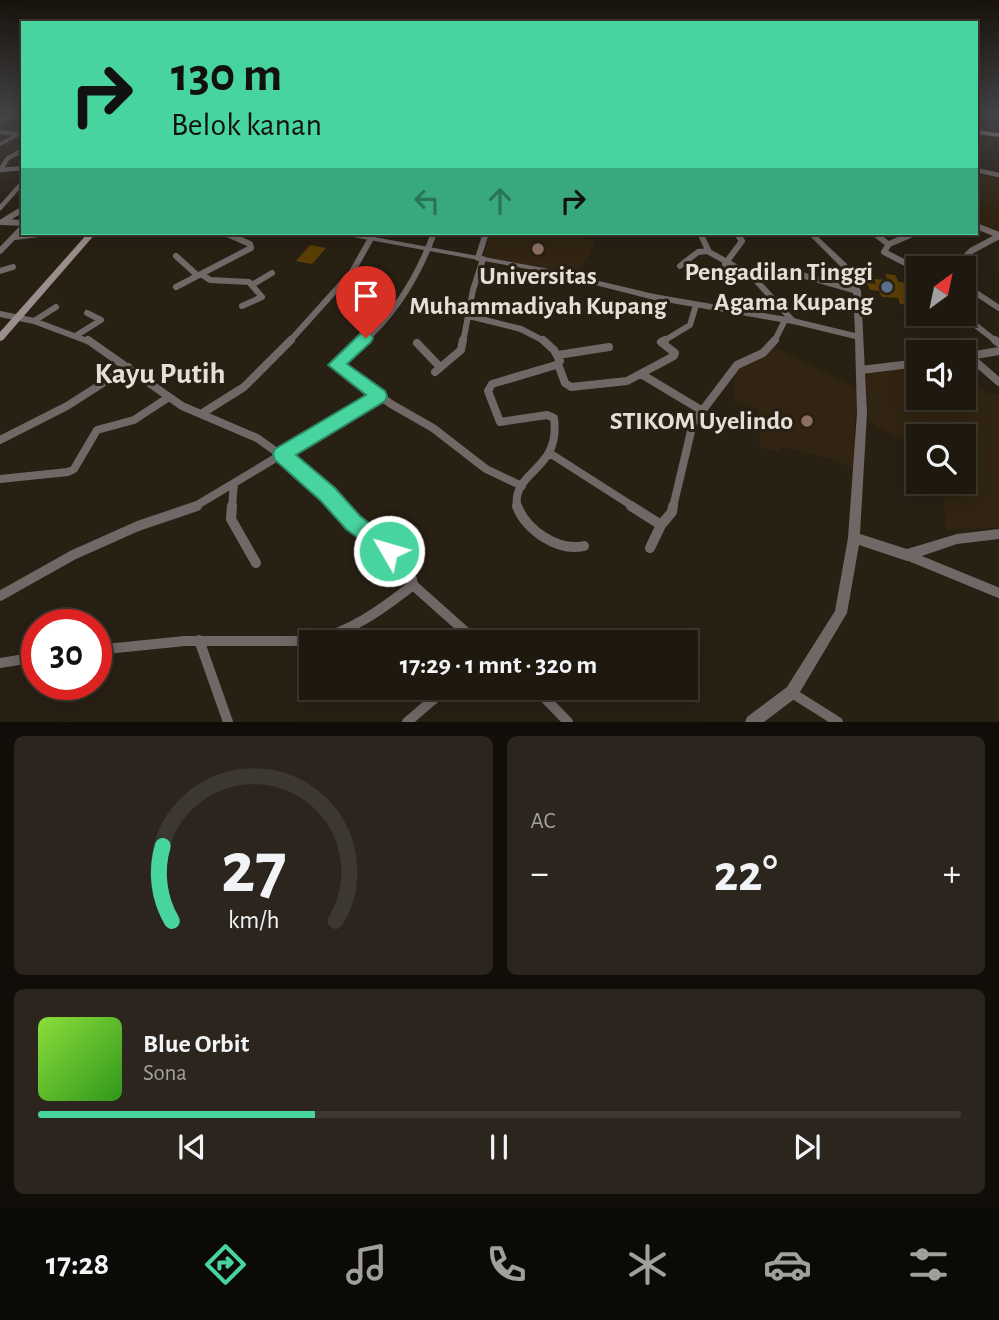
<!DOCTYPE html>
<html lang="id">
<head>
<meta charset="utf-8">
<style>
  :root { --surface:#1f180f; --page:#2c251d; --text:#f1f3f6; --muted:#a1a09e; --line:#3c372f; --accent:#47d49e }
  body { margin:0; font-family:"Alegreya Sans",sans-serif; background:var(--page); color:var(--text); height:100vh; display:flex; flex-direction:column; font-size:26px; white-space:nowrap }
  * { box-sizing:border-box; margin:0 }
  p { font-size:23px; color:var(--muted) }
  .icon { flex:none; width:38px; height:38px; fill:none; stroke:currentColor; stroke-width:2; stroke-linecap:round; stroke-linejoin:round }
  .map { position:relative; height:722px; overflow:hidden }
  .sheet { display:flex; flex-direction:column; gap:14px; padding:14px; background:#110d08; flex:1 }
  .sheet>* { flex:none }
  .banner { position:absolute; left:21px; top:21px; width:957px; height:214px; border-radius:0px; box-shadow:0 4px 18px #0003,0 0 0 2px var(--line); background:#47d49e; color:#111; overflow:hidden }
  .needle { width:46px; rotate:33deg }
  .fabs { position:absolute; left:906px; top:256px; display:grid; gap:14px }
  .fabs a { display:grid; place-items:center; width:70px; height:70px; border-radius:0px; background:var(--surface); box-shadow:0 4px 18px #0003,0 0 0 2px var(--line); font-size:35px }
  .speed { position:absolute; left:21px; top:609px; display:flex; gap:14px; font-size:35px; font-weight:700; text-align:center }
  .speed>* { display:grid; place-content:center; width:91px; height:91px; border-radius:50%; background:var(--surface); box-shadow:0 4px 18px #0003,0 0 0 2px var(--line); line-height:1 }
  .speed .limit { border:10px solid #d22; background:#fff; color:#111 }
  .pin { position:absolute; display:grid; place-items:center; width:60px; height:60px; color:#fff; margin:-72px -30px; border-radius:50% 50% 50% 0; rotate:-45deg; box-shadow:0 0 7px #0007 }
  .pin .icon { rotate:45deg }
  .me { position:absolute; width:77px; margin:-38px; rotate:308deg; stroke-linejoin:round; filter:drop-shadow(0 0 5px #0008) }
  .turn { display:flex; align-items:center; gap:24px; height:147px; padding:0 35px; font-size:32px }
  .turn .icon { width:91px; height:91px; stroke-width:2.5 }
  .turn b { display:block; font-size:49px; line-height:60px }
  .lanes { display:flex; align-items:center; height:66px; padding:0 35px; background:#0003; justify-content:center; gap:35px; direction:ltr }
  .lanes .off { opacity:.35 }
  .big { font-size:52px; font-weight:700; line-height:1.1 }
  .sheet .widget { flex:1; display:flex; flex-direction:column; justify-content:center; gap:10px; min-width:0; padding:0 24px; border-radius:10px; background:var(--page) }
  .sheet .dial { align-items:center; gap:0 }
  .dial svg { height:182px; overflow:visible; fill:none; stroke:var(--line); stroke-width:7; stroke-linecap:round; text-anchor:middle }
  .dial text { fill:var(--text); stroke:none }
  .song { display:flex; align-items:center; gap:21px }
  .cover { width:84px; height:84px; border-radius:10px; background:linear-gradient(135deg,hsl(90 70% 55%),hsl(110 70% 35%)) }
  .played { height:7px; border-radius:4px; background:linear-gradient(90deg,var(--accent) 30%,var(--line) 30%) }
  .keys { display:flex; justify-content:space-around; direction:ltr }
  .heat { display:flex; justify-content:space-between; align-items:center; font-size:38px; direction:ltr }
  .sheet .tiles { flex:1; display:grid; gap:14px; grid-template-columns:1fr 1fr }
  .widget:last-child { grid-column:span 2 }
  .trip { position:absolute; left:299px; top:630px; width:399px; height:70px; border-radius:0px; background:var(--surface); box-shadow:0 4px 18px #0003,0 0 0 2px var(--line); font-weight:700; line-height:70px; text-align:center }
  .tabs { display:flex; height:112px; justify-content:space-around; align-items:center; background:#0c0a06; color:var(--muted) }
  .tabs .icon { width:49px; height:49px }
  .tabs .active { color:var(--accent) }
  .tabs b { font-size:32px; color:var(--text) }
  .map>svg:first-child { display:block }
</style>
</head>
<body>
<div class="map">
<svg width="999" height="722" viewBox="0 0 999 722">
  <rect width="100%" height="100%" fill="#292014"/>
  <path fill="#312412" d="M976,171L999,177V234L977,226Z
    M509,233H577L595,242L577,276L484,257L489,235L507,237Z
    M776,348L857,388L854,433L861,472L834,460L783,447L777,452L760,448L758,409L734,401L735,367Z
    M919,367V397H964V371L990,394H999V528L945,529L944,481H964V436H919V448L869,422L866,374Z"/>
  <path fill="#5a3e06" d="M310,245L326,248L312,264L296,261Z
    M885,274L895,275L899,282H903L915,305L900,304L898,298L882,297L879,291L870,290L867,283L876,284L874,279L888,280Z"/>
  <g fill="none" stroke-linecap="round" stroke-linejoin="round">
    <path stroke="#706766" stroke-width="4.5" d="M0,120L15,114
      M0,132L18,134
      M0,170L8,158L23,150
      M0,170L23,168
      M976,170L999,175
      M0,208L23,182
      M16,214L23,209"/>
    <path stroke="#706766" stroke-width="6" d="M2,222L18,212
      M3,222L23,223
      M976,226L999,235
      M700,233L709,252L752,276L793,321
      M874,233L888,244
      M915,233L889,244L884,252L919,270
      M15,237L47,233
      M0,251L23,227
      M176,256L197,275
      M478,258L486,233
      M725,264L742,241L738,235
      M680,266L698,252L707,251
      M954,268L971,251L999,236
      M0,271L13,267
      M201,274L210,280L249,282L262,297L242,306
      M798,274L857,291
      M252,285L272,273
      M964,285L999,308
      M176,287L251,248L250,244L225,233
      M960,313L997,342
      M0,314L34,321L90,342
      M469,316L521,329L546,342
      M34,321L56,307
      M77,335L101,320L87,313
      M289,342L352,272L374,233
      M363,342C396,313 419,274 434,233
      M463,342L473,290L483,259
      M662,342L690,325L696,305
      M774,342L785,320"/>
    <path stroke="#706766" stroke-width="8" d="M88,340L182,406L257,438L295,465L340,507
      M365,340L336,365L391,404L433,428L486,469L522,486
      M995,340L999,343
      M417,343L440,367
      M558,355L609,347
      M969,356L999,382
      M964,357L999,351
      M558,364L565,383L571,387L627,381L674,356L675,353L661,342L665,340
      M861,370L919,363
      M435,372L461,350L463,340
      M641,374L701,410
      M201,414L244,387L291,340
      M0,440L67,406L128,367
      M551,454L634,507
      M0,479L68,472L74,469L97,430L134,420L169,397
      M194,507L379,396
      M232,507L234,483
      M517,507C512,469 561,472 554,418L547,415L500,422L488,391L492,384L556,365L560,361L554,350L543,340
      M673,507L693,423L737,365L763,353L775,340"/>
    <path stroke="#706766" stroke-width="10" d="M232,506L231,519L256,563
      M338,506C343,511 347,518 353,523C373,542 410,554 413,585L477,642
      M517,506C526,530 558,552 584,546
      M631,506L661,525L672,512L673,506
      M650,548L661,525
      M909,556L999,593
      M0,596L73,555L138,526L197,506
      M199,640L228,722
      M96,650L185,641H311C351,632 381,610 413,585
      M0,663L37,657
      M535,688L568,722
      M792,693L838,722
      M407,722L447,688"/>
    <path fill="#706766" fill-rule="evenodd" d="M23,130V134L0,146V142Z
      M339,233H352L544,268L654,294L793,318L855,333L853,291L841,267L807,233H814L847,264L861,291L867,413L860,534L907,549L957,534L999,529V539L957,544L907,561L859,545L847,613L797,697L764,722H745L747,717L787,687L835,611L848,538L857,413L855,339L793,324L654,300L544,272L342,235Z"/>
    <path fill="#9c8e8c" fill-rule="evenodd" d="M88,233H96L3,340L0,341V332Z"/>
    <path fill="#bfacaa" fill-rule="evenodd" d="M976,130L999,133V137L976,134Z"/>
  </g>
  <linearGradient id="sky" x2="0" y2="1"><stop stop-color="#17120b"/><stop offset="0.53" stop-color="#434245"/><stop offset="1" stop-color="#434245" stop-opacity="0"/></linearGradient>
  <rect width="999" height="215" fill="url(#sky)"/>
  <path fill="#47d49e" stroke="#2e8a67" stroke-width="2" d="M366,333L371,334L373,338L371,342L347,364L385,391L387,396L385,401L296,455L335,488L360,516L396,544L399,551L396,558L389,561L346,529L321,501L275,460L273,454L275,449L366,395L328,365L360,334Z"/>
  <g fill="#8d6e63" stroke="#292014" stroke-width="2.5">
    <circle cx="538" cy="249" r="7"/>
    <circle cx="807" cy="421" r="7"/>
  </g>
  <circle fill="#5c6f8a" stroke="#292014" stroke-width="2.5" cx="887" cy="287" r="7"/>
  <g text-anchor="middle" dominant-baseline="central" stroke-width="6" stroke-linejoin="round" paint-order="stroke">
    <g font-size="26" font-weight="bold" fill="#e5dfd7" stroke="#292014" text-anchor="end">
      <text x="873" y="272">Pengadilan Tinggi<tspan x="873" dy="30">Agama Kupang</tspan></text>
      <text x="538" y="276" text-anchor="middle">Universitas<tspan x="538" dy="30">Muhammadiyah Kupang</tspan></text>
      <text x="793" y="421">STIKOM Uyelindo</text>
    </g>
    <g font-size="30" font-weight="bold" fill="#e5dfd7" stroke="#292014">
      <text x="160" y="374">Kayu Putih</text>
    </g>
  </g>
</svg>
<div class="fabs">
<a><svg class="needle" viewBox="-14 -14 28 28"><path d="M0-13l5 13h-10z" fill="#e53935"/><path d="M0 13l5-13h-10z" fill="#a1a09e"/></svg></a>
<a><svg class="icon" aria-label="sound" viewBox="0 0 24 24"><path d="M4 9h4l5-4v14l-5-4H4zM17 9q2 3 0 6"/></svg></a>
<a><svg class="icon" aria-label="search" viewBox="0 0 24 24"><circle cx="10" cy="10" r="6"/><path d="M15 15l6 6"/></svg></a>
</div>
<div class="speed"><div class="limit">30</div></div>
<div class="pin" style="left:366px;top:338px;background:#d93025"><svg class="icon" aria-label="arrive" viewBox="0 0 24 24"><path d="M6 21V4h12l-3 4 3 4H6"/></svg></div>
<svg class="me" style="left:389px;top:551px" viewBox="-20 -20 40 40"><circle r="17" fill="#47d49e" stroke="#fff" stroke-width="3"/><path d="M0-11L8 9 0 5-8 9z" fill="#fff"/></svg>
<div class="trip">17:29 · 1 mnt · 320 m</div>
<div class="banner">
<div class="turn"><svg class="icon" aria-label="right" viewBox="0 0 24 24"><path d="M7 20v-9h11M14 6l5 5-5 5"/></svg><div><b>130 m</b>Belok kanan</div></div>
<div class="lanes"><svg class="icon off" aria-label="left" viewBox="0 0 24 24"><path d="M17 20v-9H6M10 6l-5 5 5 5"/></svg><svg class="icon off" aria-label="ahead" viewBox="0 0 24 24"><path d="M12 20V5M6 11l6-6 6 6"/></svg><svg class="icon" aria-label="right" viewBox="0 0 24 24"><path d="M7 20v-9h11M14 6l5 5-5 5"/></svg></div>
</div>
</div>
<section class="sheet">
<div class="tiles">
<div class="widget dial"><svg viewBox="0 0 100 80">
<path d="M14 69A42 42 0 1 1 86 69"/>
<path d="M14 69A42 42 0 0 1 10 36" stroke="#47d49e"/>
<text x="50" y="56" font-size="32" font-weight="700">27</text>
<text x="50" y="72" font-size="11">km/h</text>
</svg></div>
<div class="widget"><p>AC</p>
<div class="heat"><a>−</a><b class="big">22°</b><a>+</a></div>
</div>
<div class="widget">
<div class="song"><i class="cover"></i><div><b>Blue Orbit</b><p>Sona</p></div></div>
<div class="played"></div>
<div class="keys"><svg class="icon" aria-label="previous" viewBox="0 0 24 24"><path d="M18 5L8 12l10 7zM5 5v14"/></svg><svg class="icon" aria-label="pause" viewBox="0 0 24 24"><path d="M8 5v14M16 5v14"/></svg><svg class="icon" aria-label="next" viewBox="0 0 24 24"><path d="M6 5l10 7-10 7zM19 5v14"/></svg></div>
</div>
</div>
</section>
<nav class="tabs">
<b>17:28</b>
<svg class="icon active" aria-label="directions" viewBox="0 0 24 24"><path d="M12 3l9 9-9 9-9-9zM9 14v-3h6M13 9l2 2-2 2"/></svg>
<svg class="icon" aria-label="music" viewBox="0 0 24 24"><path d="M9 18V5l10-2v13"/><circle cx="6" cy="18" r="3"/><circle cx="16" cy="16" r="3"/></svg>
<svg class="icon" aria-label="phone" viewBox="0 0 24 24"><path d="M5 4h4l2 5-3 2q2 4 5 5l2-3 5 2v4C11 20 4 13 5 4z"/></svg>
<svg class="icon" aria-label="climate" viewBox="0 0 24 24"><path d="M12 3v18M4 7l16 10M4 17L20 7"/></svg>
<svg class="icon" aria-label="car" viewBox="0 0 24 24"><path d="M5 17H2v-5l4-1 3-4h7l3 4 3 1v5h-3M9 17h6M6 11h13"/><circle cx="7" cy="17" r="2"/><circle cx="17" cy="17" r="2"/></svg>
<svg class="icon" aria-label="filters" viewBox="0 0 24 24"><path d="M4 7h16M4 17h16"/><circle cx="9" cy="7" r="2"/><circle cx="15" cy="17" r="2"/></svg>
</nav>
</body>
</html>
